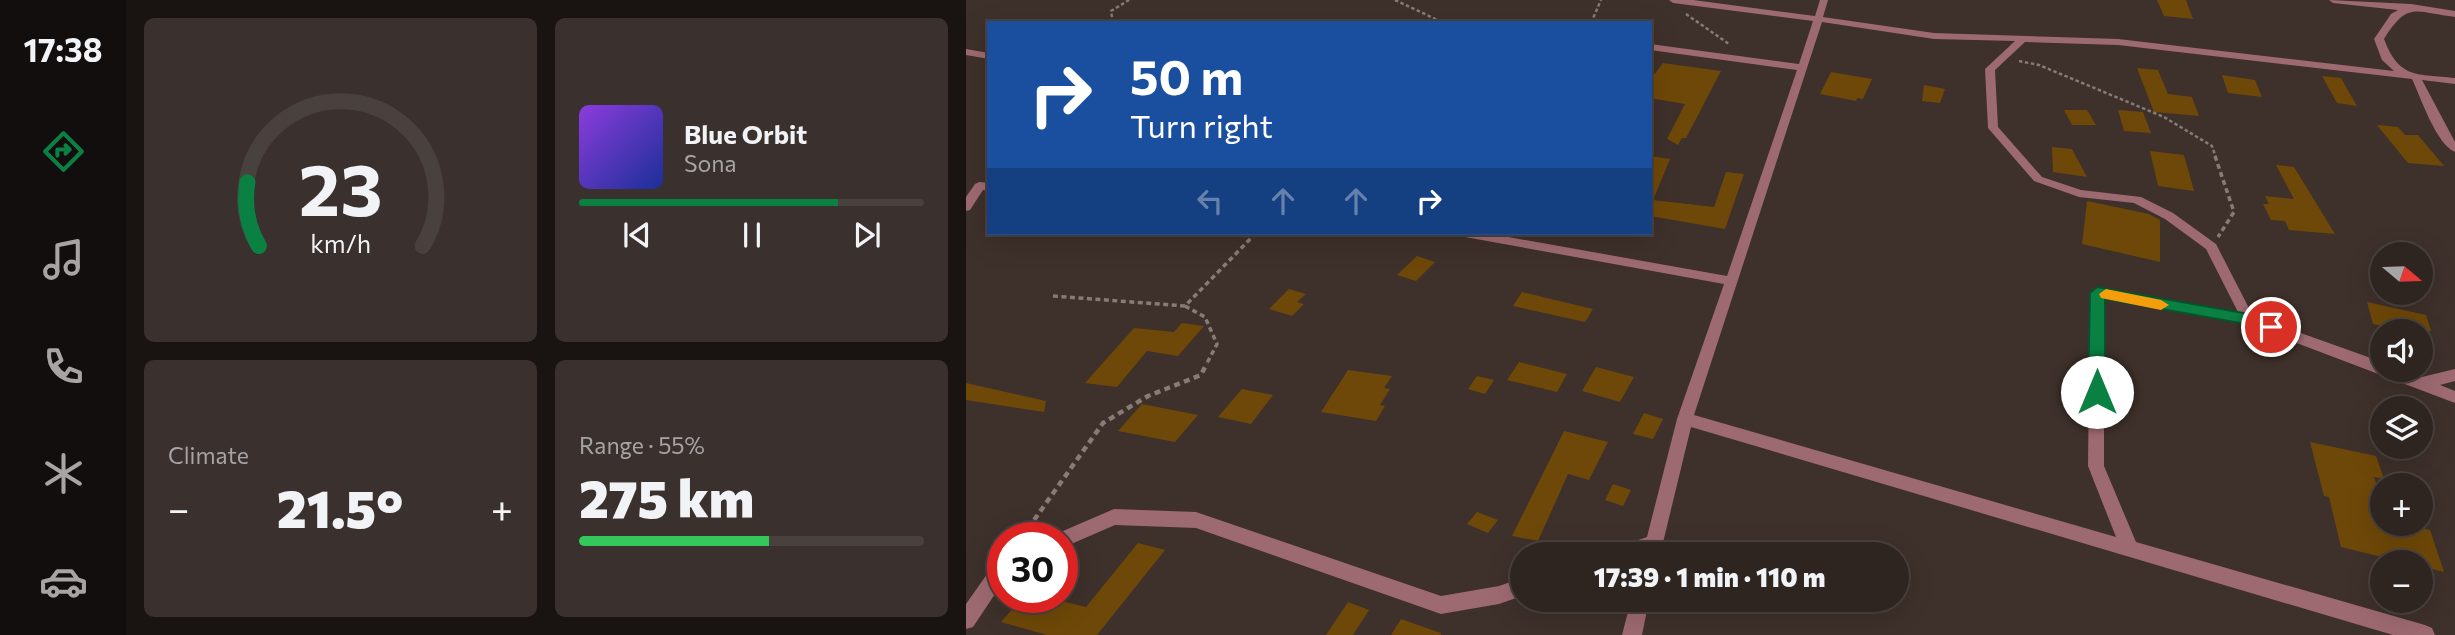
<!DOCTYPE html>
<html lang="en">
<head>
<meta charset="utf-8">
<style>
  :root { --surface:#2e2420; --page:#3a302d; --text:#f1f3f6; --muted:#a7a4a5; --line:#49413e; --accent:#0b8043 }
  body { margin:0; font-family:Commissioner,sans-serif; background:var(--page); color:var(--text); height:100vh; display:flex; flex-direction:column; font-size:26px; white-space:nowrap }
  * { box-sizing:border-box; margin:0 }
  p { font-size:23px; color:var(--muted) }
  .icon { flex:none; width:38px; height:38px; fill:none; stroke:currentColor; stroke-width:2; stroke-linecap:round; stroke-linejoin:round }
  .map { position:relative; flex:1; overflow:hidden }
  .drawer { display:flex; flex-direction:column; gap:18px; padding:18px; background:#191412; width:840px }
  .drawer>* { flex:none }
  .banner { position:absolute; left:21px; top:21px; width:665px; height:214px; border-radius:0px; box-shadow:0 7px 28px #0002,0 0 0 2px var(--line); background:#1a4fa0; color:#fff; overflow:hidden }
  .needle { width:46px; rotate:109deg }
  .fabs { position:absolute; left:1404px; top:242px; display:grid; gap:14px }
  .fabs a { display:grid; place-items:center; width:63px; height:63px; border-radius:50%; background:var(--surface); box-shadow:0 7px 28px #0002,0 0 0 2px var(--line); font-size:35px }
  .speed { position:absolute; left:21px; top:522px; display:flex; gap:14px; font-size:35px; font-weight:700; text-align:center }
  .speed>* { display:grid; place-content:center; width:91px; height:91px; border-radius:50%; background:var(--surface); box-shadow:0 7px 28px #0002,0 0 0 2px var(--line); line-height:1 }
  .speed .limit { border:10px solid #d22; background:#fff; color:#111 }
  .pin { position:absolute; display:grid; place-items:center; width:60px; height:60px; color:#fff; margin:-30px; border:4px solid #fff; border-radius:50%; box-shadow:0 2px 7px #0007 }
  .me { position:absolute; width:77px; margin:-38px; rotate:0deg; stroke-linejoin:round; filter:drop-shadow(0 0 5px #0008) }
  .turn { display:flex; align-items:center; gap:24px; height:147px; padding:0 28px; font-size:32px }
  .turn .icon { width:91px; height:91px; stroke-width:2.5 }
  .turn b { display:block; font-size:49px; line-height:60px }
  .lanes { display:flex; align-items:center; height:66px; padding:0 28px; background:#0003; justify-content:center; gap:35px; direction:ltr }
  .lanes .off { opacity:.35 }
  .big { font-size:52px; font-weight:800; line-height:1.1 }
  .drawer .tile { flex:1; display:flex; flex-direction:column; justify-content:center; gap:10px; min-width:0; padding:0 24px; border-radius:10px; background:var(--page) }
  .drawer .dial { align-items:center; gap:0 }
  .dial svg { height:182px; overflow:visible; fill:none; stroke:var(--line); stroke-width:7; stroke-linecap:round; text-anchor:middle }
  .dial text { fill:var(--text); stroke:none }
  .song { display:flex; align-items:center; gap:21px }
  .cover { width:84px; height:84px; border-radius:10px; background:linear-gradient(135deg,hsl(270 70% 55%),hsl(230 70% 35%)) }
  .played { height:7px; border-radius:4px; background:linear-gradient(90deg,var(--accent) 75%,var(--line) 75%) }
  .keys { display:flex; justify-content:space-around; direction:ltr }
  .heat { display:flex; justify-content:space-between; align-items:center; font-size:38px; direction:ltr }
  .charge { height:10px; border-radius:5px; background:linear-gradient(90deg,#34c759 55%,var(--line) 0) }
  .drawer .tiles { flex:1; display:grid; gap:18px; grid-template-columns:repeat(2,1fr) }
  .trip { position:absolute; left:544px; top:542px; width:399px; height:70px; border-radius:35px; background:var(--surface); box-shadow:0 7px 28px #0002,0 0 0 2px var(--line); font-weight:800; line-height:70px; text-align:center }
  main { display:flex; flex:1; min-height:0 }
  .dock { display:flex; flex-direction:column; width:126px; justify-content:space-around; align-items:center; background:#120e0d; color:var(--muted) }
  .dock .icon { width:49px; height:49px }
  .dock .selected { color:var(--accent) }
  .dock b { font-size:32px; color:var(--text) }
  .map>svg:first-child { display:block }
</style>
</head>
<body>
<main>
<nav class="dock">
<b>17:38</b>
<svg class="icon selected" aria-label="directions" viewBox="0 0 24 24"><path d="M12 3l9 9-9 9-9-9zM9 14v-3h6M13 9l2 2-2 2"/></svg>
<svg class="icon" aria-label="music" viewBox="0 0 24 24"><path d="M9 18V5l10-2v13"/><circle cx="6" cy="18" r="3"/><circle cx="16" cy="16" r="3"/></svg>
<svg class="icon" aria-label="phone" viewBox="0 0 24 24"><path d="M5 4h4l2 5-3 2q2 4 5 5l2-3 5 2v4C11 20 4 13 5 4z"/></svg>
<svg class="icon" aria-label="climate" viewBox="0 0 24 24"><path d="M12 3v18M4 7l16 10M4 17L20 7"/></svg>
<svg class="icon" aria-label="car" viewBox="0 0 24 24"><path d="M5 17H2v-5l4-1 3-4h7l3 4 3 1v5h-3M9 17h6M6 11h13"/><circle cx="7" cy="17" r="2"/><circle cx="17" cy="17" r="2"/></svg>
</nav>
<section class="drawer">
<div class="tiles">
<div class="tile dial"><svg viewBox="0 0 100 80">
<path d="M14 69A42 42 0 1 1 86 69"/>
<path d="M14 69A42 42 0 0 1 9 41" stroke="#0b8043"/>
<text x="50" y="56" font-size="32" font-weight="700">23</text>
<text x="50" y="72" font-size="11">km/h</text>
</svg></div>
<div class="tile">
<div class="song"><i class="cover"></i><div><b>Blue Orbit</b><p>Sona</p></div></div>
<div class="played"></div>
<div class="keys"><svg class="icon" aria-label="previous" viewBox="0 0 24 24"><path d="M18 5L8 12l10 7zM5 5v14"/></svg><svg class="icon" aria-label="pause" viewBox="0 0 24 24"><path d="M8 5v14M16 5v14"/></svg><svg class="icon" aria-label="next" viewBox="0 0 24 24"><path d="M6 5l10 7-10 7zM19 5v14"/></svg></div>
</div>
<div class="tile"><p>Climate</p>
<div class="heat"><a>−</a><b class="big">21.5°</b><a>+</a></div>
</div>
<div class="tile"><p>Range · 55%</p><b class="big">275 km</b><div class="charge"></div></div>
</div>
</section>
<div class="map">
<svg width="1489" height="635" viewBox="0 0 1489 635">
  <rect width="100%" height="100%" fill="#3e302a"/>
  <path fill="#6e4808" d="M1191,0H1220L1227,19L1198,16Z
    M697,63L755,71L720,138H716L712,145L701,139L719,104L684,98V80Z
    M1171,68L1192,70L1202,94L1226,97L1233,116L1188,112Z
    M865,72L906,79L897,99L891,98L890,101L854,94Z
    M1256,75L1289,80L1296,97L1262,93Z
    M1356,76L1375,78L1391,106L1371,103Z
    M958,85L979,89L974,103L956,101Z
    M1098,110H1121L1130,125H1106Z
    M1152,110L1177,112L1185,133L1158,131Z
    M1411,125L1432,127L1439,135H1452L1478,166L1442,163Z
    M1086,147L1106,149L1121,177L1087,172Z
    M1184,151L1218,155L1228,191L1192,186Z
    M684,156L704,159L687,200L748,207L760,172L778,174L759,229L684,216Z
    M1310,165L1328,167L1369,234L1323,230L1319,221L1305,220L1297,204H1303L1299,196L1328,199Z
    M1121,201L1183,214L1194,220V262L1116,244Z
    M451,256L469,262L450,281L431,275Z
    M323,289L340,294L331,302L338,304L326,316L303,309Z
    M556,292L627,309L619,322L547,306Z
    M1401,302L1460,315L1465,331H1439L1407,324Z
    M216,323L238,326L212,356L181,351L151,387L119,383L168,328L208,332Z
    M553,362L601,374L591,392L541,380Z
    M630,367L668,377L654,402L616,391Z
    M382,370L426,376L418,388L424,389L414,405L419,406L410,421L355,412Z
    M511,376L528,380L519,394L502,389Z
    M0,383L80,401L78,412L0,400Z
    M276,389L307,395L285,424L252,417Z
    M176,404L232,415L209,442L152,431Z
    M678,413L697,419L687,439L667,434Z
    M598,431L642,442L623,480L602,474L572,541L546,536Z
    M1344,442L1410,456L1418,479L1408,477L1416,501V523H1437L1464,530L1478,572L1454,566V562H1436L1375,547L1363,497L1358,496Z
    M647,484L665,490L657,506L639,500Z
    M511,512L532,520L522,533L501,524Z
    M172,543L199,550L131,635H81L35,622L57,597H79L120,607Z
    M382,602L403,610L387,635H360Z
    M435,619L475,633V635H425Z"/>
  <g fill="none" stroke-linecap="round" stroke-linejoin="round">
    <path stroke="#877b76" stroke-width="2.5" stroke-dasharray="3.5 2.5" stroke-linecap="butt" d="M429,0L478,23
      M720,14L763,44
      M147,23L145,11L163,0
      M625,23L635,0
      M1053,61L1073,65L1198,117L1246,146L1250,158"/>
    <path stroke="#877b76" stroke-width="3.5" stroke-dasharray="5 3.5" stroke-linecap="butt" d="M1249,156L1268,212L1252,237
      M87,296L219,306L290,233
      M219,306L239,317L251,344L240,365"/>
    <path stroke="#877b76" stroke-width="4.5" stroke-dasharray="6 4.5" stroke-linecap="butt" d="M56,537L137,423L182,396L235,375L241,363"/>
    <path fill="#9e6a71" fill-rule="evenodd" d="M703,0H727L849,16L854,0H862L857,17L968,33L1152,39L1428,71L1416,60L1408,39L1425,14L1432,10L1367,3L1363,0L1445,4L1489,11V17C1448,12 1442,1 1418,39C1433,79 1451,74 1489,78V84L1456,80L1489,142V152C1470,144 1455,98 1446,79L1152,45L1059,42L1029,70L1032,127L1076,177L1115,190L1175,197L1207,213L1250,244L1287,316L1416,362V369H1436L1456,377L1489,369V381L1474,385L1489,391V403L1280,324L1138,299V466L1170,542L1459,625L1466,628L1469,635H1427L725,427L694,555H643L646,549L681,537L711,419L758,284L499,237L493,233H520L761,276L831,70L684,50V44L833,64L847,21L707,3ZM856,22L968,39L1049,41L1019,69L1022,128L1068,181L1113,197L1168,203L1199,219L1240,249L1272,312L1131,288L1124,293L1122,466L1150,537L728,415Z
      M0,49L23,53V59L0,55Z
      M13,182L23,183V191L17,190L4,210L0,211V197L9,184Z
      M148,509L230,512L475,596L533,586L556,578V596L533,604L475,614L230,528L149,525L96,548V537H88L90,534Z
      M37,558V582L7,627L0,629V604L31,560Z
      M665,600H683L676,635H656Z"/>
  </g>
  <path fill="#0b8043" stroke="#07532c" stroke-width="2" d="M1131,287L1283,314L1310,323L1313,327L1305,333L1280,324L1139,299V392L1137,396H1125L1122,392L1124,293Z"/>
  <path fill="#f59e0b" d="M1140,289L1195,300L1203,305L1195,310L1135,298L1133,294Z"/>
</svg>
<div class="fabs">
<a><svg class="needle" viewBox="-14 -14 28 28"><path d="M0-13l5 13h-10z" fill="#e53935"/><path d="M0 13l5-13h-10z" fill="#a7a4a5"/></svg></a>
<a><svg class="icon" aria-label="sound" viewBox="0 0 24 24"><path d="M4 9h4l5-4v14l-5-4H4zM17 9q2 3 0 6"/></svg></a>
<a><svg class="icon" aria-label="layers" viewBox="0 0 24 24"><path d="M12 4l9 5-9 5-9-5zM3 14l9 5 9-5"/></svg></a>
<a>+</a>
<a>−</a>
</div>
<div class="speed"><div class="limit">30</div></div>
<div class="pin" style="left:1305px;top:327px;background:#d93025"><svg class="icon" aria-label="arrive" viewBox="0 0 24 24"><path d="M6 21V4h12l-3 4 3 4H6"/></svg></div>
<svg class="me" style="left:1131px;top:392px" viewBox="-20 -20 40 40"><circle r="19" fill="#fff"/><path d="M0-13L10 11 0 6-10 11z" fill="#0b8043"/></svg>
<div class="trip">17:39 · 1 min · 110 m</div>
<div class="banner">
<div class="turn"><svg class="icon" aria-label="right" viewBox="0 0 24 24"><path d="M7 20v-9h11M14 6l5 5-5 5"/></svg><div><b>50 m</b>Turn right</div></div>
<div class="lanes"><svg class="icon off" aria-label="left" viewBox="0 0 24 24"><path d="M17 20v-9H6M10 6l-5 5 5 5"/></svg><svg class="icon off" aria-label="ahead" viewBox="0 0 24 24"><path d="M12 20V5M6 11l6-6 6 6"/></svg><svg class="icon off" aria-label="ahead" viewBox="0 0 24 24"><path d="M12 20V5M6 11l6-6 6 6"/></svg><svg class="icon" aria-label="right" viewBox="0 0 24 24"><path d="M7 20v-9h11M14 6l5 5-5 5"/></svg></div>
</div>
</div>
</main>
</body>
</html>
